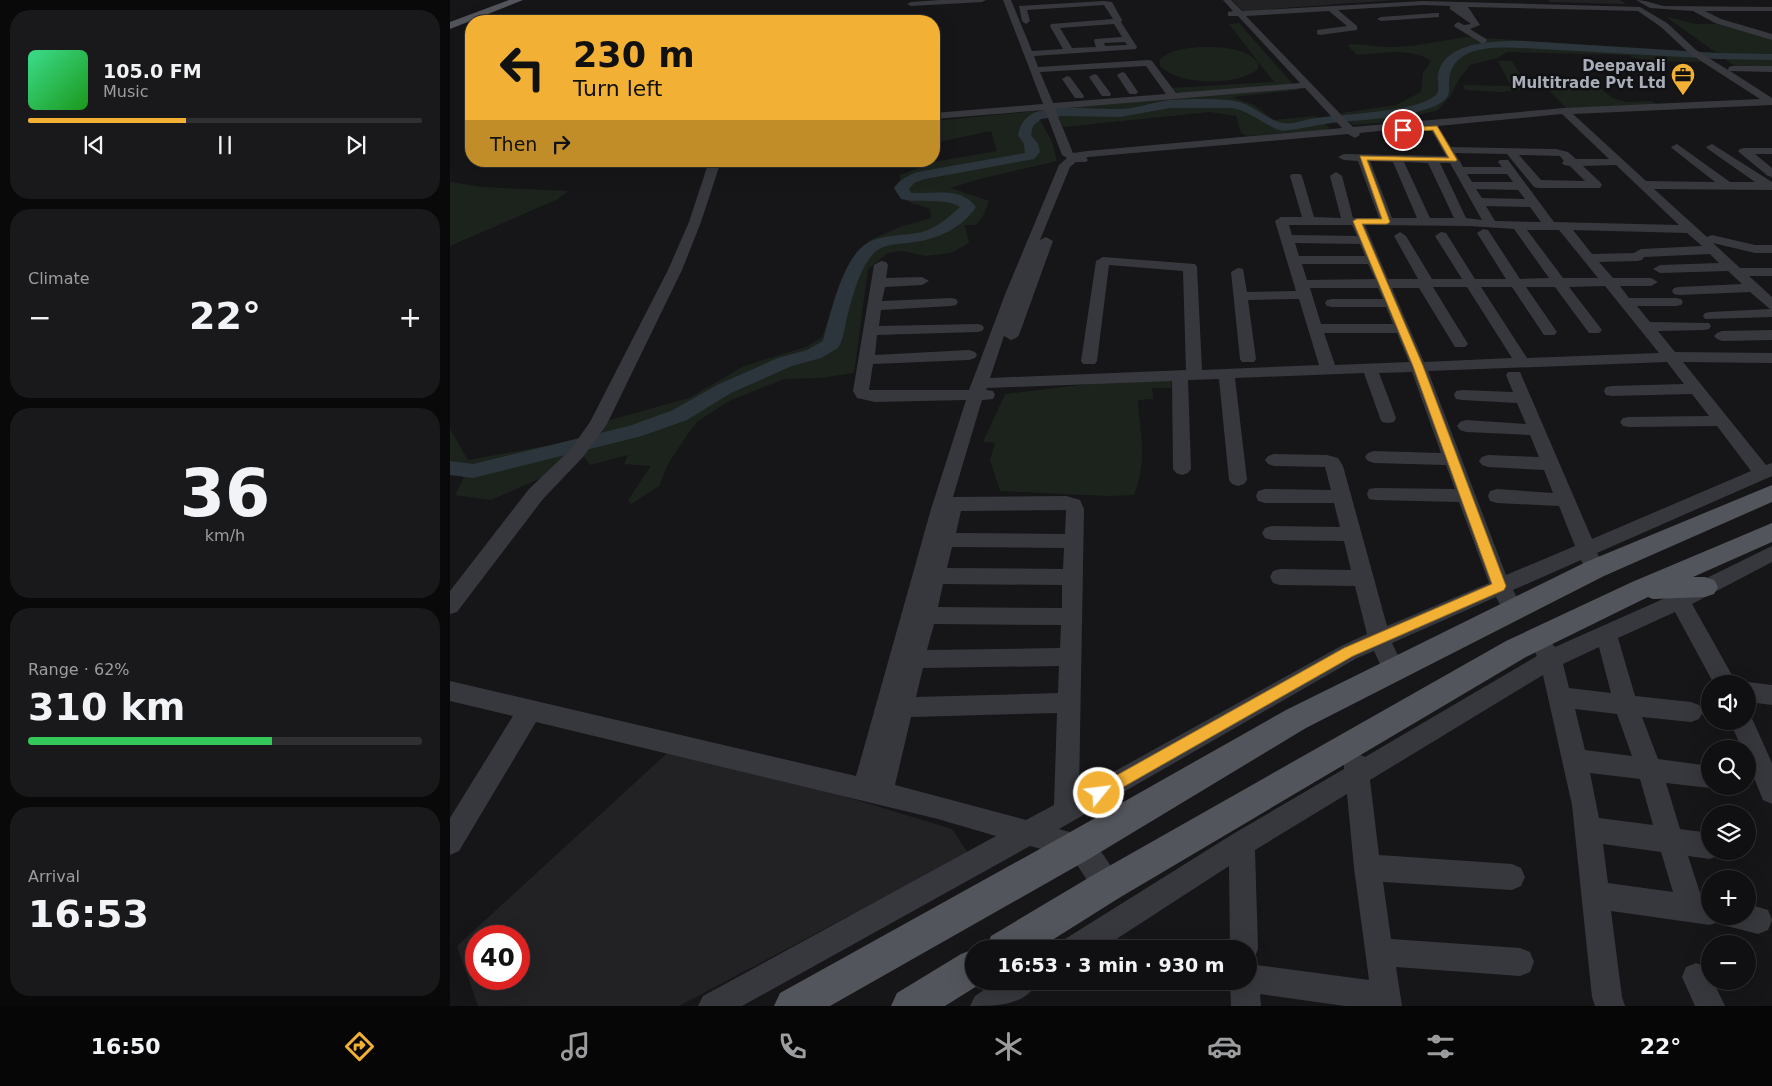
<!DOCTYPE html>
<html lang="en">
<head>
<meta charset="utf-8">
<style>
  :root { --surface:#101012; --page:#19191b; --text:#f1f3f6; --muted:#9c9d9f; --line:#303032; --accent:#f2b134 }
  body { margin:0; font-family:"DejaVu Sans",sans-serif; background:var(--page); color:var(--text); height:100vh; display:flex; flex-direction:column; font-size:19px; white-space:nowrap }
  * { box-sizing:border-box; margin:0 }
  p { font-size:16px; color:var(--muted) }
  .icon { flex:none; width:28px; height:28px; fill:none; stroke:currentColor; stroke-width:2; stroke-linecap:round; stroke-linejoin:round }
  .map { position:relative; flex:1; overflow:hidden }
  .details { display:flex; flex-direction:column; gap:10px; padding:10px; background:#09090a; width:450px }
  .details>* { flex:none }
  .top-card { position:absolute; left:15px; top:15px; width:475px; height:152px; border-radius:20px; box-shadow:0 5px 20px #0002,0 0 0 1px var(--line); background:#f2b134; color:#111; overflow:hidden }
  .buttons { position:absolute; left:1251px; top:675px; display:grid; gap:10px }
  .buttons a { display:grid; place-items:center; width:55px; height:55px; border-radius:50%; background:var(--surface); box-shadow:0 5px 20px #0002,0 0 0 1px var(--line); font-size:25px }
  .speed { position:absolute; left:15px; top:925px; display:flex; gap:10px; font-size:25px; font-weight:700; text-align:center }
  .speed>* { display:grid; place-content:center; width:65px; height:65px; border-radius:50%; background:var(--surface); box-shadow:0 5px 20px #0002,0 0 0 1px var(--line); line-height:1 }
  .speed .limit { border:8px solid #d22; background:#fff; color:#111 }
  .pin { position:absolute; display:grid; place-items:center; width:42px; height:42px; color:#fff; margin:-21px; border:2px solid #fff; border-radius:50%; box-shadow:0 1px 5px #0007 }
  .me { position:absolute; width:55px; margin:-28px; rotate:61deg; stroke-linejoin:round; filter:drop-shadow(0 0 4px #0008) }
  .turn { display:flex; align-items:center; gap:18px; height:105px; padding:0 25px; font-size:22px }
  .turn .icon { width:65px; height:65px; stroke-width:2.5 }
  .turn b { display:block; font-size:35px; line-height:42px }
  .then { display:flex; align-items:center; height:48px; padding:0 25px; background:#0003; gap:10px; font-size:19px }
  .big { font-size:38px; font-weight:600; line-height:1.1 }
  .details .widget { flex:1; display:flex; flex-direction:column; justify-content:center; gap:8px; min-width:0; padding:0 18px; border-radius:20px; background:var(--page) }
  .details .dial { align-items:center; gap:0 }
  .dial b { font-size:65px; line-height:1 }
  .song { display:flex; align-items:center; gap:15px }
  .cover { width:60px; height:60px; border-radius:8px; background:linear-gradient(135deg,hsl(150 70% 55%),hsl(120 70% 35%)) }
  .played { height:5px; border-radius:2px; background:linear-gradient(90deg,var(--accent) 40%,var(--line) 40%) }
  .keys { display:flex; justify-content:space-around; direction:ltr }
  .heat { display:flex; justify-content:space-between; align-items:center; font-size:28px; direction:ltr }
  .charge { height:8px; border-radius:4px; background:linear-gradient(90deg,#34c759 62%,var(--line) 0) }
  .trip { position:absolute; left:515px; top:940px; width:292px; height:50px; border-radius:25px; background:var(--surface); box-shadow:0 5px 20px #0002,0 0 0 1px var(--line); font-weight:600; line-height:50px; text-align:center }
  .dock { display:flex; height:80px; justify-content:space-around; align-items:center; background:#060607; color:var(--muted) }
  .dock .icon { width:35px; height:35px }
  .dock .current { color:var(--accent) }
  .dock b { font-size:22px; color:var(--text) }
  main { display:flex; flex:1; min-height:0 }
  .map>svg:first-child { display:block }
</style>
</head>
<body>
<main>
<section class="details">
<div class="widget">
<div class="song"><i class="cover"></i><div><b>105.0 FM</b><p>Music</p></div></div>
<div class="played"></div>
<div class="keys"><svg class="icon" aria-label="previous" viewBox="0 0 24 24"><path d="M18 5L8 12l10 7zM5 5v14"/></svg><svg class="icon" aria-label="pause" viewBox="0 0 24 24"><path d="M8 5v14M16 5v14"/></svg><svg class="icon" aria-label="next" viewBox="0 0 24 24"><path d="M6 5l10 7-10 7zM19 5v14"/></svg></div>
</div>
<div class="widget"><p>Climate</p>
<div class="heat"><a>−</a><b class="big">22°</b><a>+</a></div>
</div>
<div class="widget dial"><b>36</b><p>km/h</p></div>
<div class="widget"><p>Range · 62%</p><b class="big">310 km</b><div class="charge"></div></div>
<div class="widget"><p>Arrival</p><b class="big">16:53</b></div>
</section>
<div class="map">
<svg width="1322" height="1006" viewBox="0 0 1322 1006">
  <rect width="100%" height="100%" fill="#161618"/>
  <path fill="#222225" fill-rule="evenodd" d="M782,0H947L793,11Z
    M1098,0H1170L1176,4L1100,2Z
    M226,745L502,829L518,853L229,1006H28L7,946ZM26,936H69V979H26Z"/>
  <path fill="#1c231d" d="M1215,16L1245,24H1268L1322,38V67H1286Z
    M789,23L848,90L782,97L804,105L824,120L865,116L880,128L874,130L798,136L791,133L786,116L760,112L613,127L604,108L731,96L722,88L824,82L779,24Z
    M1016,37L1236,51L1251,62L1200,61L1181,57L1180,55L1057,52L1047,58L1020,65L1009,79L1001,95L988,110L941,122L903,125L891,113L946,105L971,92L973,73L981,61C962,47 930,54 907,55L897,45C910,43 920,46 933,47C961,48 988,41 1016,37Z
    M751,47C770,47 797,47 809,64L807,70C784,86 731,86 710,66V60C721,49 737,48 751,47Z
    M1048,61H1062L1075,82L1096,85L1126,84L1148,86L1162,98L1176,102L1202,101L1208,105L1117,109L1096,87L1051,92L1015,90L1013,85L1061,86Z
    M585,111L602,142L607,161L530,179L500,188L539,201L533,216L526,225H515L519,243L501,253L475,256L452,251L438,253L418,269L404,373L370,378L334,379L279,401L248,421L237,435L218,464L209,486L181,504L178,500L201,466L174,464L178,455L140,465L131,453L160,420L239,398L294,366L356,347L372,337L401,260L420,240L450,227L481,218L480,209L461,203L450,196V175L484,162L547,151L541,131L484,143V121Z
    M0,182L34,187L118,191L108,199L0,246Z
    M722,379L721,388H702L703,399L688,400C690,437 698,459 684,495L658,496L550,491L540,460L545,443L533,442L555,394L646,383Z
    M0,429L18,460L112,443L120,452L98,475L41,500L5,495L14,477L8,473L0,472Z"/>
  <g fill="none" stroke-linecap="round" stroke-linejoin="round">
    <path fill="#2c353c" fill-rule="evenodd" d="M1073,41L1267,53L1322,54V60L1267,59L1073,48C1051,47 1011,44 1001,71C995,87 1007,96 985,106C954,119 916,119 882,123C866,125 850,129 833,131C814,126 801,111 782,108H720L670,117L613,116L591,119L583,126L581,135L588,144L590,152L584,159L475,179L464,183L459,189L461,193H464C485,194 512,187 526,207C513,227 488,239 465,242C452,244 435,243 425,252C409,267 401,302 396,322C394,331 393,341 388,348L371,358L342,366L281,393L237,420L192,436L23,478L0,475V461L23,464L179,426L223,410L267,385L328,358L357,350L373,341C380,315 393,255 419,242C435,234 454,236 472,232C487,228 499,217 510,207C496,197 469,204 451,199L444,188C450,179 457,176 467,172L575,153L574,144L568,135C570,126 573,119 582,114C599,104 647,110 668,109C686,109 703,102 720,100C739,99 767,98 785,101C803,104 816,120 833,123C843,125 856,119 866,118C894,114 964,112 985,96C991,91 987,82 988,75C994,40 1048,41 1073,41Z"/>
    <path fill="#37383d" fill-rule="evenodd" d="M490,0H536L532,2L461,6L457,4L461,2Z
      M553,0H561L582,51L613,49L600,26L601,24L663,19L654,5L577,10L580,21L576,24L572,21L569,6L654,1L662,2L672,20L671,22L687,47L686,49L584,56L588,67L699,60L702,61L726,93L850,83L788,16H778V12L783,11L773,0H781L792,11L973,1L1190,7L1217,23L1246,50L1278,70L1279,67L1282,66H1322V72L1280,71L1322,98V105L1123,114L1196,181L1265,182L1223,149L1221,147L1227,144L1280,182H1305L1258,149L1256,147L1262,144L1322,182V190L1204,189L1257,237L1262,235L1305,245H1322V253H1305L1263,243L1290,268H1322V276H1299L1322,297V317L1255,319L1253,316L1255,313L1260,312L1320,309L1300,292L1229,295L1224,294L1222,291L1224,288L1229,287L1292,284L1278,271L1210,273L1203,269L1210,265L1269,263L1260,254L1194,257L1192,260L1187,261L1149,262L1163,278H1201L1208,282L1201,286H1170L1179,298H1226L1231,299L1233,302L1231,305L1226,306H1187L1200,322L1259,323L1261,326L1259,329L1254,330L1208,331L1225,352L1322,353V363L1233,362L1316,465L1322,463V476L1147,553L1151,561L1148,566L1141,569L1134,566L1131,560L1063,590L1074,610L1070,616L1063,618L1056,616L1046,597L942,643L955,670L952,677L944,679L936,677L924,651L907,658L609,829C618,832 628,833 636,838C651,847 664,870 671,886L667,896L657,900C639,892 635,871 621,859C613,853 590,849 580,846L292,1006H248L253,996L546,836L488,819L86,722L9,851L0,855V818L63,716L0,701V681L406,776L481,509L516,400L425,402L407,398L403,391L424,265L431,261L436,262L438,265L436,278L472,277L479,281L472,285L435,287L432,301L501,298L506,299L508,302L506,305L501,306L431,310L429,326L527,324L532,325L534,328L532,331L527,332L427,335L425,355L519,350L525,352L527,355L525,358L519,360L423,364L419,390H519L556,292L609,165L617,158L612,155L595,110L484,119V113L593,104ZM973,5L1000,6V9L1021,24L1014,25L1008,22L1004,25L1005,27L1033,44L1037,41L1036,39L1020,29L1030,25L1018,7L1188,11L1211,27L1240,54L1310,99L1114,108L903,127L796,16L879,11L897,26L867,30V34L870,35L907,30V26L888,10ZM664,24L672,37L645,39L644,41L646,47L622,48L610,28ZM675,42L677,45L655,46L654,43ZM696,66L716,94L603,103L590,72ZM855,88L892,128L637,151L623,153L605,109ZM1112,114L1159,159H1126L1118,152L1106,149L1001,147L988,126ZM981,126L980,128L996,156L894,154L888,157L894,160L908,161L929,218H903L892,176L886,172L880,176L891,218L864,217L852,176L850,174H842L840,176L852,217H831L825,221L846,291L797,292L793,269L788,268L781,272L790,359L792,362H804L806,359L798,300L849,299L869,365L752,370L747,267L745,264L653,257L646,261L631,361L633,364H645L647,361L659,265L733,271L736,370L540,378L554,336L561,340L566,338L569,335L603,241L596,237L590,240L620,167L626,162H636L638,160L636,158L638,157L898,134L905,138L910,135L909,133ZM1005,153L1057,154L1084,187L1088,188H1150L1152,185L1150,182L1133,166L1166,165L1229,225L1104,222L1058,160H1050L1048,162L1052,167H1013ZM1069,155L1110,156L1114,161L1112,163L1114,165L1120,166L1135,181L1091,180ZM920,161L943,162L967,218H942ZM954,162L978,163L1004,218H980ZM990,163H1000L1032,220L1016,218ZM1017,174H1057L1063,182H1022ZM1026,189L1068,190L1075,199L1032,198ZM1036,206L1080,207L1091,222L1045,221ZM839,225H902L907,236L842,235ZM915,225L1019,226L1064,229L1099,278L1070,279L1038,230L1033,229L1027,233L1056,279H1025L996,233L991,232L985,236L1012,279H982L956,236L950,232L944,236L968,279H938ZM1077,230H1109L1148,278H1113ZM1123,230L1237,233L1252,246L1191,249L1184,253L1142,254ZM845,243L910,244L915,256H849ZM852,264H918L925,279L857,280ZM1155,286L1209,353L1077,358L1031,287H1062L1094,335H1104L1107,332L1076,287H1105L1139,333H1149L1152,330L1119,287ZM983,287H1017L1062,358L974,362L942,288H969L1005,347H1015L1018,344ZM860,288H928L933,299H882L877,300L875,303L877,306L882,307H936L943,324H871ZM874,333H947L959,362L885,365ZM1217,362L1234,384L1162,386L1156,387L1154,391L1156,395L1162,396L1242,394L1259,416L1179,417L1173,418L1170,422L1173,426L1179,427L1267,426L1301,471L1142,539L1070,372H1058L1056,375L1063,392L1012,390L1006,391L1004,395L1006,399L1012,400L1067,403L1076,424L1016,420L1010,422L1007,426L1010,430L1016,432L1080,435L1089,457L1038,455L1032,457L1029,461L1032,465L1038,467L1094,470L1103,493L1047,489L1040,491L1038,496L1040,501L1047,503L1109,506L1125,546L1056,575L978,371ZM962,372L991,453L924,451L918,453L915,457L918,461L924,463L996,465L1005,489L926,488L919,489L917,494L919,499L926,500L1009,502L1039,583L937,626L893,466L888,458L877,455L824,454L818,456L815,460L818,464L824,466L875,467L881,490L815,489L808,491L806,496L808,501L815,503H884L890,527L822,526L815,528L812,533L815,538L822,540L894,541L901,570L830,569L823,571L820,577L823,583L830,585L905,586L917,634L891,646L629,791L634,509L630,500L616,496L503,497L532,400L543,399L545,395L543,391L536,390L537,388L722,381L723,469L726,473L732,475L738,473L741,469L738,380L769,379L779,480L782,484L788,486L794,484L797,480L785,378L914,373L930,418L932,422L938,423L944,422L946,418L929,373ZM616,510L615,534L506,533L511,511ZM502,547L614,548L613,569L497,568ZM493,584L612,585V608L488,607ZM484,624L611,625L610,648L477,650ZM609,666L608,693L466,697L473,668ZM607,713L604,805L576,820L445,785L461,717Z
      M1186,0C1196,0 1204,4 1214,6L1322,7V11H1255L1271,19L1322,34V40L1265,23L1243,11L1200,8Z
      M986,13H989V17L931,21L927,19L931,17Z
      M672,72L675,73L688,92L686,94H680L678,92L667,75Z
      M644,74L647,75L661,94L660,96H652L639,77Z
      M617,76L620,77L634,96L633,98H625L612,79Z
      M1294,148H1322V154H1305L1322,168V177L1318,176L1290,153L1288,151L1290,149Z
      M259,161H271L251,222L232,270L157,424L133,457L93,499L7,612L0,614V591L79,489L121,449L140,422L218,270L239,222Z
      M1322,330V340L1272,341L1267,339L1264,336L1267,333L1272,331Z
      M1322,546V562L1242,604L1287,684H1264L1225,612L1168,638L1185,696L1241,702L1249,705L1253,712L1249,719L1241,722L1192,717L1208,759L1260,766V786H1266L1260,788L1216,783L1230,829L1260,833V851H1271L1269,855L1260,859L1238,856L1251,896L1260,897V916H1272L1270,921L1260,925L1161,911L1172,997L1175,1006H1145L1142,997L1122,805L1093,675L920,780L929,855L1062,864L1071,868L1075,877L1071,886L1062,890L933,882L941,939L1070,948L1080,952L1084,962L1080,972L1070,976L946,967L952,1006H895L810,994L811,1006H781L780,981H799V964L919,980L904,868L897,794L805,850L808,949L804,959L799,961V949H780L779,866L651,949H611L615,939L783,834L894,769V764L897,756L906,753L915,757L1087,656L1084,650L1087,644C1094,641 1100,640 1105,647L1222,595ZM1149,647L1161,693L1119,688L1113,664ZM1125,709L1167,714L1182,756L1135,750ZM1140,773L1190,779L1203,825L1149,818ZM1153,844L1211,852L1223,892L1158,883Z
      M1298,682L1322,685V705L1298,702V684H1294Z
      M1298,713L1300,714L1322,763V804L1313,800L1298,763V749H1292L1280,721H1298Z
      M1298,904L1318,910L1322,920L1318,930L1308,934L1277,926L1273,916H1298Z
      M1246,963L1256,967L1260,974V981H1263L1275,1006H1245L1232,977L1236,967Z
      M547,981H588C576,1006 547,1006 520,1006L525,996Z"/>
    <path fill="#53555c" fill-rule="evenodd" d="M59,0H73L0,29V22Z
      M1322,485V502L1154,576L856,728L639,859L380,1006H324L330,993L615,835L836,710L1136,562Z
      M1322,523V542L1243,577H1255L1264,580L1268,587L1264,594L1255,597L1203,599L1198,597L1076,657L669,898L588,949H536L541,936L645,874L1056,641L1182,582Z
      M524,949V981H535L495,1006H441L447,993L511,954Z"/>
  </g>
  <path fill="#f2b134" stroke="#9d7322" d="M987,126L1007,160L1006,161L917,160L940,222L937,224H912L973,366L1056,586L1054,590L903,656L654,798L649,800L644,798L641,793L644,788L894,648L1042,584L963,366L903,221L907,219H932L910,156L999,158L983,130L953,132L950,130L953,128Z"/>
  <defs>
    <symbol id="office-pin" viewBox="-11 -11 22 30"><path d="M0 17L-7.5 6A9.5 9.5 0 1 1 7.5 6Z" fill="#f2b134" stroke="#111113"/><path d="M-6-3h4V-5.5h4V-3h4V5H-6ZM-1-4.5V-3h2v-1.5ZM-6 0V1H6V0Z" fill="#111"/></symbol>
  </defs>
  <g fill-rule="evenodd">
    <use href="#office-pin" x="1219" y="61" width="28" height="38"/>
  </g>
  <g text-anchor="middle" dominant-baseline="central" stroke-width="5" stroke-linejoin="round" paint-order="stroke">
    <g font-size="15" font-weight="bold" fill="#a8adb8" stroke="#111113" text-anchor="end">
      <text x="1216" y="66">Deepavali<tspan x="1216" dy="17">Multitrade Pvt Ltd</tspan></text>
    </g>
  </g>
</svg>
<div class="buttons">
<a><svg class="icon" aria-label="sound" viewBox="0 0 24 24"><path d="M4 9h4l5-4v14l-5-4H4zM17 9q2 3 0 6"/></svg></a>
<a><svg class="icon" aria-label="search" viewBox="0 0 24 24"><circle cx="10" cy="10" r="6"/><path d="M15 15l6 6"/></svg></a>
<a><svg class="icon" aria-label="layers" viewBox="0 0 24 24"><path d="M12 4l9 5-9 5-9-5zM3 14l9 5 9-5"/></svg></a>
<a>+</a>
<a>−</a>
</div>
<div class="speed"><div class="limit">40</div></div>
<div class="pin" style="left:953px;top:130px;background:#d93025"><svg class="icon" aria-label="arrive" viewBox="0 0 24 24"><path d="M6 21V4h12l-3 4 3 4H6"/></svg></div>
<svg class="me" style="left:649px;top:793px" viewBox="-20 -20 40 40"><circle r="17" fill="#f2b134" stroke="#fff" stroke-width="3"/><path d="M0-11L8 9 0 5-8 9z" fill="#fff"/></svg>
<div class="trip">16:53 · 3 min · 930 m</div>
<div class="top-card">
<div class="turn"><svg class="icon" aria-label="left" viewBox="0 0 24 24"><path d="M17 20v-9H6M10 6l-5 5 5 5"/></svg><div><b>230 m</b>Turn left</div></div>
<div class="then">Then<svg class="icon" aria-label="right" viewBox="0 0 24 24"><path d="M7 20v-9h11M14 6l5 5-5 5"/></svg></div>
</div>
</div>
</main>
<nav class="dock">
<b>16:50</b>
<svg class="icon current" aria-label="directions" viewBox="0 0 24 24"><path d="M12 3l9 9-9 9-9-9zM9 14v-3h6M13 9l2 2-2 2"/></svg>
<svg class="icon" aria-label="music" viewBox="0 0 24 24"><path d="M9 18V5l10-2v13"/><circle cx="6" cy="18" r="3"/><circle cx="16" cy="16" r="3"/></svg>
<svg class="icon" aria-label="phone" viewBox="0 0 24 24"><path d="M5 4h4l2 5-3 2q2 4 5 5l2-3 5 2v4C11 20 4 13 5 4z"/></svg>
<svg class="icon" aria-label="climate" viewBox="0 0 24 24"><path d="M12 3v18M4 7l16 10M4 17L20 7"/></svg>
<svg class="icon" aria-label="car" viewBox="0 0 24 24"><path d="M5 17H2v-5l4-1 3-4h7l3 4 3 1v5h-3M9 17h6M6 11h13"/><circle cx="7" cy="17" r="2"/><circle cx="17" cy="17" r="2"/></svg>
<svg class="icon" aria-label="filters" viewBox="0 0 24 24"><path d="M4 7h16M4 17h16"/><circle cx="9" cy="7" r="2"/><circle cx="15" cy="17" r="2"/></svg>
<b>22°</b>
</nav>
</body>
</html>
